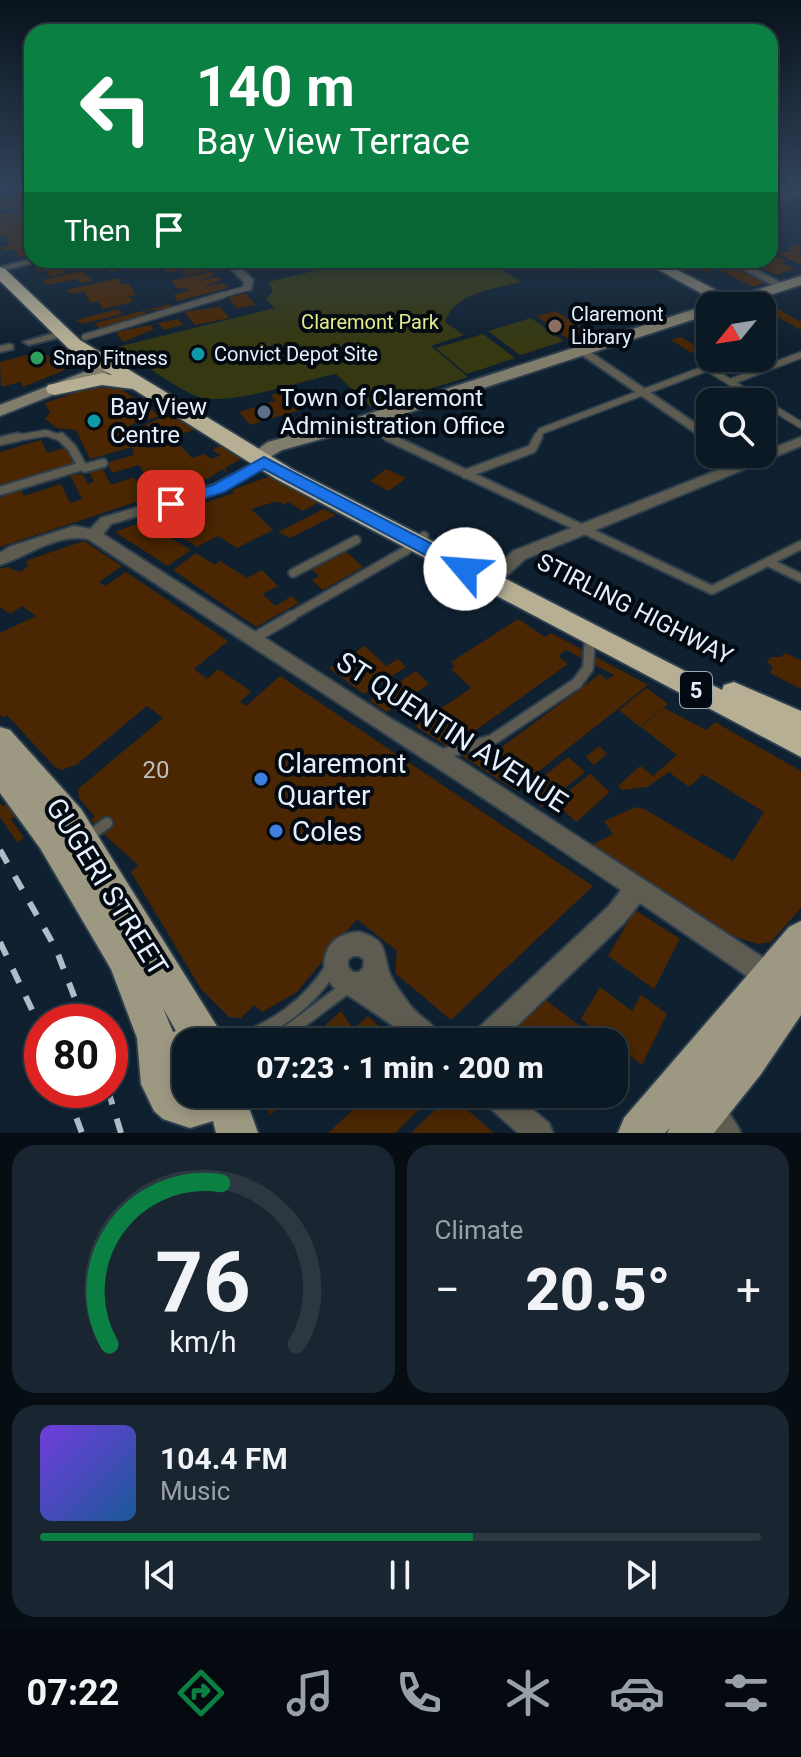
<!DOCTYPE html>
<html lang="en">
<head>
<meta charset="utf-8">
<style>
  :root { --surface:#0b1925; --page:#192632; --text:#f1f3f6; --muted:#9aa0a7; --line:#2b3842; --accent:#0b8043 }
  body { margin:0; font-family:Roboto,sans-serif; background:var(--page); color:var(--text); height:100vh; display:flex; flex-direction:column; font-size:30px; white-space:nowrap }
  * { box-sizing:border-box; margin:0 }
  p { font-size:26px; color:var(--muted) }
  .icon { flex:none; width:44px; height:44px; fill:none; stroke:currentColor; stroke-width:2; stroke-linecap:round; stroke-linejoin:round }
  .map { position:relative; height:1133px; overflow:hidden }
  .drawer { display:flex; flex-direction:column; gap:12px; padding:12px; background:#060e14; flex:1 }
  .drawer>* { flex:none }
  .top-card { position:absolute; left:24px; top:24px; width:754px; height:244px; border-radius:24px; box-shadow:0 4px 12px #0003,0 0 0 2px var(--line); background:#0b8043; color:#fff; overflow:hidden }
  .needle { width:52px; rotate:240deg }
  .controls { position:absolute; left:696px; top:292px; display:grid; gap:16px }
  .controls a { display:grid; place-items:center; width:80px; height:80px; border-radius:16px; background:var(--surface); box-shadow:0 4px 12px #0003,0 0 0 2px var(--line); font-size:40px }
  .speed { position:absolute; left:24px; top:1004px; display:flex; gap:16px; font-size:40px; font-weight:700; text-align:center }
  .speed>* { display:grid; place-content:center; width:104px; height:104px; border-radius:50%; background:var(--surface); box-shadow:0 4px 12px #0003,0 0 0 2px var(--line); line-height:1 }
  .speed .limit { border:12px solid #d22; background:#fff; color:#111 }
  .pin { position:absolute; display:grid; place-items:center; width:68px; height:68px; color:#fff; margin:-34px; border-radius:16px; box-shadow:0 4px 12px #0006 }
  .me { position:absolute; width:88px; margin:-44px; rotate:297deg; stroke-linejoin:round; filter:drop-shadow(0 0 6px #0008) }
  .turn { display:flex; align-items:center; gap:28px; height:168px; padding:0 40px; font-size:36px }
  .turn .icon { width:104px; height:104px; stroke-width:2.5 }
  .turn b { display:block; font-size:56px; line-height:68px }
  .then { display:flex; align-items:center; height:76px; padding:0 40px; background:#0003; gap:16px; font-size:30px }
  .big { font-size:60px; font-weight:800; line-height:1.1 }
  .drawer .tile { flex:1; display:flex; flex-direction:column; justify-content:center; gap:12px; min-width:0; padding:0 28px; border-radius:24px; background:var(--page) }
  .drawer .dial { align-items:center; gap:0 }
  .dial svg { height:208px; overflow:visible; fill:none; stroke:var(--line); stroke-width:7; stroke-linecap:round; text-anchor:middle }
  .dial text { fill:var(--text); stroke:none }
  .song { display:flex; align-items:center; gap:24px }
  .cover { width:96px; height:96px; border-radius:12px; background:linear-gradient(135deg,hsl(260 70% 55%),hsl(210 70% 35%)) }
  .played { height:8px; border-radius:4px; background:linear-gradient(90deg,var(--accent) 60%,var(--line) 60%) }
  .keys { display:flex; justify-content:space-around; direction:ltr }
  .heat { display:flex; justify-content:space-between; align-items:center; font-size:44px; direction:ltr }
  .drawer .tiles { flex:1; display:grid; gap:12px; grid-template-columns:1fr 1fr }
  .tile:last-child { grid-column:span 2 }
  .trip { position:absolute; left:172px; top:1028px; width:456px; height:80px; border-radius:24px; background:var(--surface); box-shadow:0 4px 12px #0003,0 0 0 2px var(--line); font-weight:800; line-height:80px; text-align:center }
  .dock { display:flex; height:128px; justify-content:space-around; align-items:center; background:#040a0f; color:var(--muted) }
  .dock .icon { width:56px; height:56px }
  .dock .active { color:var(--accent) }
  .dock b { font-size:36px; color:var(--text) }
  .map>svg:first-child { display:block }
</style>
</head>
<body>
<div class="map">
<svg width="801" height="1133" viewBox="0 0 801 1133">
  <rect width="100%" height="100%" fill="#0f2131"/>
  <path fill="#363812" d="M360,260H487L521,282C495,288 454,293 445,322L464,335L431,346L468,377L371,407L336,374C302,380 227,408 196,396C169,384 142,362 117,347L275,308L266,299L273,291L268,282Z
    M531,318L564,341L520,355L488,331Z
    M483,334L515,358L467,374L436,348Z"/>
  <path fill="#4a2602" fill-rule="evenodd" d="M31,194L32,204L0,210V199Z
    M32,209V219L28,220L32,227V254L19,257L14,249L4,251L1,247L10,245L6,239L10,235L0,236V215Z
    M798,244L801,255H794L801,257V265L779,254L793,251L786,248Z
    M775,256L787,261L781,263L794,269L776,275L758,266L769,263L764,260Z
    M99,260L114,263L113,260H124L128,265L113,272L108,271Z
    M198,260H207L209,264L204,265L214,269L186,276L181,270L167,273L163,269Z
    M594,260H620V261L584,271L574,265Z
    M58,262L67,273L50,277L46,270L38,272L35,267Z
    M702,262L708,267L722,263L728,266L705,272L687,266Z
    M733,267L765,283L753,287L720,270Z
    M82,271L93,281L80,283L77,279L46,285L43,280Z
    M214,271L213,276L194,282L218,277L221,280L201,288L222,283L228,288L178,301L173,295L189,291L186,288L178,289L171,281Z
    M119,278L121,285L128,283L136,295L129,296L133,302L103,309L98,301L91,303L84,292L72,294L66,290Z
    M245,293L256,305L237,308L228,298Z
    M170,304L173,308L145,311L147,319L100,330L95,323Z
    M219,307L230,318L195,325L184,312Z
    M118,309L122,314L82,324L76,320Z
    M778,309L801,322V330L769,312Z
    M556,311L588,332L567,338L536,316Z
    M178,319L183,325L164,330L158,323Z
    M151,325L154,329L123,342L116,332Z
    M681,337L710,355V358L735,370L725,373L671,340Z
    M42,351L65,370L23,387L21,382L1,387L0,362Z
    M92,387L121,389L160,416L130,425L143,447L156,448L154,445L173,438L192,458L204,454L212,459L221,455L212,450L221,445L241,459L225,468L228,473L222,469L209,478L0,547V498L5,496L3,492L20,487L24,496L61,484L70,503L82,499L70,475L83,474L88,484L94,482L88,469L101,466L111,485L134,477L136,481L147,478L139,465L112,473L107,463L134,455L132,447L90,459L76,430L57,428L45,419L50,413L45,403Z
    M290,389L306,408L250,425L239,412L275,401L271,395Z
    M172,412L198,429L165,439L145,425Z
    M41,440L47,453L68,447L75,463L0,489V452Z
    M386,469L406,478L389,491L370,481Z
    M270,476L319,502L303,511L288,502L283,505L278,501L251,509L273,530L237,548L218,536L197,547L177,535L171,538L191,550L168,566L115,532L171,511L172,514L234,493L232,490Z
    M324,509L336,515L290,538L278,532Z
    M84,541L122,566L99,582L105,586L126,572L228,641L194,669L207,679L218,669L251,691L240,702L246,706L280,676L593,886L451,1020L395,973L397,951L357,919L297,992L262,1012L254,1005L241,1018L229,1017L201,989L131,872L138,865L98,829L91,819L95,817L79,798L78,789L163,718L147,706L76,765L61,770L55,767L7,715L3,718L0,715V633L36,616L22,606L10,614L0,607V569L7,567L20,572L29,566L26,564L28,560Z
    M343,549L363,567L323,590L312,580L319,576L311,568Z
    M196,553L215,565L220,561L247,578L262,570L278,586L263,594L275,606L292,596L299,603L256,627L173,570Z
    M518,619L545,637L551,633L648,685L515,790L415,726L471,688L451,669L455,666L451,662ZM566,650L614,675L607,680L600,674L498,750L503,755L494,762L455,737L460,733L465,738L568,664L558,656Z
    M365,646L386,666L398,659L406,667L364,694L329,668Z
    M785,653L801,660V689L770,673L773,667L767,662L771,657H781Z
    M416,671L429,684L387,712L370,701Z
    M647,688L668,704L640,727L619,710Z
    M664,708L706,730L715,722L801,771V908L771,942L757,944L733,936L592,845L613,834L604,821L636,807L644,809L733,861L764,812L703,774L689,787L669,772L647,787L623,790L618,786L640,766L653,776L677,755L641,727Z
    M599,746L607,754L594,765L586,757Z
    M568,757L585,772L541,807L525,791Z
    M590,774L610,792L576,822L555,802Z
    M9,802L17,815L11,819L24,838L17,842L0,817V803L3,806Z
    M635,910L680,939L654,989L608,956Z
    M600,987L632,1011L641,995L667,1014L642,1065L581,1019Z
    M546,1000L601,1042H502Z
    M341,1011L353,1029L368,1016L381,1028L366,1042H317L323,1037L319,1031Z
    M257,1094H293L270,1115Z
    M370,1094H435L395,1133H328Z
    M542,1094H579L563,1111Z
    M450,1095L494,1133H411Z"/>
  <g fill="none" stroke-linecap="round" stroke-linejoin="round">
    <defs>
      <path id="lane-far4" d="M216,297L247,288"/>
      <path id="lane-far3" d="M85,337L223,295
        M730,382L801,355
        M359,423L392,439
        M11,439L46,433L64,439
        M537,439L541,431L707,368L801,425"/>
      <path id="lane-far2" d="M61,437L72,448L82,466
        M388,437L712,590L801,545
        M0,441L18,437
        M465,474L532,449L538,437
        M0,491L82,466L85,468L103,463
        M768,562L801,578
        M293,573L356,540
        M288,618L405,551L424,536"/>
      <path id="lane-far1" d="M254,638L292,616
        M439,755L492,740L577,683L588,668L590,638
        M89,836L107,823"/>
      <path id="lane" d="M234,1042C276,1027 308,1005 332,967
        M274,1042L350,985"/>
      <path id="street" d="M801,190V196L770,203V197Z
        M32,259L44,260L6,270L1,267Z
        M222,260H233L253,280L251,290H243L244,282Z
        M725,260H738L787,286L778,288Z
        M61,331L65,332V336L29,345L23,342Z
        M9,344L13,345V349L0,352V346Z
        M583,347L710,433V443L579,353V349Z
        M801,437V446L525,559L496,586L490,588L482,582L513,551Z
        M264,458L271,462L269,465L223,491L111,524L103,534L393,720L445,750L781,969L784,978L781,987L772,990L763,987L640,903L624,923L500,1042H469L473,1033L608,907L621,890C445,771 266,657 88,539C57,533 28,556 0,565V553L9,547L74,526L90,529L101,518L213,485Z
        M360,932C384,940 383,946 388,968C390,979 401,992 407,1001C417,1017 437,1024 445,1042H413C394,1025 373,1012 352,998C345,993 336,992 331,984C323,973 322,961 328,949C334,937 347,932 360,932ZM353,956H359L364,960L363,968L359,972H353L348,967V960Z
        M480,1094H514L549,1123L553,1133H518L484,1103Z
        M707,1096C722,1102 734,1118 741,1133H709L694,1109L698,1100Z"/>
      <path id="secondary" d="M641,260H658L731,298L801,276V285L736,306H710V314L361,428L282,450L263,461H249L247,457L268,442L349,420L717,302Z
        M125,356L133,361L131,364L0,416V405Z"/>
      <path id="primary" d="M0,727L10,730L81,809L218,1028L223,1042H186V1071L182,1083L186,1086V1094H244L258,1133H216L213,1121L190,1128L163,1119L154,1111L141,1084L137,1038L111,969L40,848L0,793ZM163,1008L176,1031L173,1032Z
        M801,921V1015L761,1074L714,1133H667L670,1128L665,1133H618L624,1118L789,927Z"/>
      <path id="highway" d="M0,267L5,269L80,340L292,469L722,690L724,685L734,682L801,711V757L276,479L133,389L102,385L55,395L48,393L46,389L48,385L102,373L112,375L68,348L0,281Z"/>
    </defs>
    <use href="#lane-far4" stroke="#2d3e4d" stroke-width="7"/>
    <use href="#lane-far3" stroke="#2d3e4d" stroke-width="9"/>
    <use href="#lane-far2" stroke="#2d3e4d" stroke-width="12"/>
    <use href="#lane-far1" stroke="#2d3e4d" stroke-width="14"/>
    <use href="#lane" stroke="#2d3e4d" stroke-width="16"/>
    <use href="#street" stroke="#2d3e4d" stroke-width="4"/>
    <use href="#secondary" stroke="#2d3e4d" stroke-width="4"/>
    <use href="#primary" stroke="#2d3e4d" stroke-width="4"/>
    <use href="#highway" stroke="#2d3e4d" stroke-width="4"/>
    <use href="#lane-far4" stroke="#5e5b50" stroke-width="5"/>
    <use href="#lane-far3" stroke="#5e5b50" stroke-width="6"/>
    <use href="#lane-far2" stroke="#5e5b50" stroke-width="8"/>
    <use href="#lane-far1" stroke="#5e5b50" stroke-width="10"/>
    <use href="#lane" stroke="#5e5b50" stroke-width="12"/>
    <use href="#street" fill="#5e5b50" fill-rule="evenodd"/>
    <use href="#secondary" fill="#817d6c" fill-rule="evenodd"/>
    <use href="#primary" fill="#9d9881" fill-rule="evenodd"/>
    <use href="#highway" fill="#b6af94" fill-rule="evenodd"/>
    <path stroke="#afbdc9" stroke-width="6" stroke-dasharray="15 15" stroke-linecap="butt" d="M0,850L56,949L84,1022
      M0,942L42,1031
      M66,1090L82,1133
      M108,1090L121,1133"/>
  </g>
  <linearGradient id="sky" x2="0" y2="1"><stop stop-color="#08121b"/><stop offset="0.54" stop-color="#31435a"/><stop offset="1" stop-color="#31435a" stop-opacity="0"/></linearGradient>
  <rect width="801" height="343" fill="url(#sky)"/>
  <path fill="#1a73e8" stroke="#114b97" stroke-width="2" d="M264,457L471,564L474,569L471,573H459L264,469L224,492L171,509L163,504L165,500L213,485Z"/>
  <circle fill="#8d6e63" stroke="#040a11" stroke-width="3" cx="555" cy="326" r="8"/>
  <g fill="#0f9aa8" stroke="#040a11" stroke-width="3">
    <circle cx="198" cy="354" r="8"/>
    <circle cx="94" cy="421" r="8"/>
  </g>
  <circle fill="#2e9e5b" stroke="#040a11" stroke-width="3" cx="37" cy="358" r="8"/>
  <circle fill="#5c6f8a" stroke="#040a11" stroke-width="3" cx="264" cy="412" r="8"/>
  <g fill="#3f7fe0" stroke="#040a11" stroke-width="3">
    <circle cx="261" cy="779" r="8"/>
    <circle cx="276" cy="831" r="8"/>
  </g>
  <g text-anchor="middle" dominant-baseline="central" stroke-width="8" stroke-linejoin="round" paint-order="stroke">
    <g font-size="20" fill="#e4f0fb" stroke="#040a11" text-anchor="start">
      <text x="571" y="314">Claremont<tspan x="571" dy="23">Library</tspan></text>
      <text x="214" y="354">Convict Depot Site</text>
      <text x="53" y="358">Snap Fitness</text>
    </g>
    <g font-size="20" fill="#e6eb8b" stroke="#040a11">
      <text x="370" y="322">Claremont Park</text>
    </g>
    <rect fill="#040a11" stroke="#a1abb5" stroke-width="2" x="680" y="672" width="32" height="36" rx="6"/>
    <g font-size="22" font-weight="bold" fill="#e4f0fb">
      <text x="696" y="690">5</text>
    </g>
    <g font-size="24" fill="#e4f0fb" stroke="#040a11" text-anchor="start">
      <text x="280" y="398">Town of Claremont<tspan x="280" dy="28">Administration Office</tspan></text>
      <text x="110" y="407">Bay View<tspan x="110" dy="28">Centre</tspan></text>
    </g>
    <g font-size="24" fill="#e4f0fb" stroke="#040a11">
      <text transform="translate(635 609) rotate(27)">STIRLING HIGHWAY</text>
    </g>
    <g font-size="24" fill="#bebebd">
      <text x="156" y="770">20</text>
    </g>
    <g font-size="28" fill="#e4f0fb" stroke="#040a11">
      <text transform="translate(452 732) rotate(33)">ST QUENTIN AVENUE</text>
      <text transform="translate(107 887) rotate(58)">GUGERI STREET</text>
    </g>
    <g font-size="28" fill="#e4f0fb" stroke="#040a11" text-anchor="start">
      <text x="277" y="763">Claremont<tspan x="277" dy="32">Quarter</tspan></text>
      <text x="292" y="831">Coles</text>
    </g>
  </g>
</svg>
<div class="controls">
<a><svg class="needle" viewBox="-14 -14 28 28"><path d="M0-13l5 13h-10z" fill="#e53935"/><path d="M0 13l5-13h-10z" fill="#9aa0a7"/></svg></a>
<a><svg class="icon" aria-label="search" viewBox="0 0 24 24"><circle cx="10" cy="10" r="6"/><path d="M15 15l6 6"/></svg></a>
</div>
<div class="speed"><div class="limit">80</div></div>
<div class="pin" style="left:171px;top:504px;background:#d93025"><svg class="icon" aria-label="arrive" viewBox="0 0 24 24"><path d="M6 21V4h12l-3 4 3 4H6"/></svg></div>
<svg class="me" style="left:465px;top:569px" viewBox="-20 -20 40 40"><circle r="19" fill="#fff"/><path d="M0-13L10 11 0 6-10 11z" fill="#1a73e8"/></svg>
<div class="trip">07:23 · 1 min · 200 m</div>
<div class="top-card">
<div class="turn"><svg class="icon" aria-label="left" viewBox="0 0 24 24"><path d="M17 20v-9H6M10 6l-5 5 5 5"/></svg><div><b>140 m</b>Bay View Terrace</div></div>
<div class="then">Then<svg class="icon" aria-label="arrive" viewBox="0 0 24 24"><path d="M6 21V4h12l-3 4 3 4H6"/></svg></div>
</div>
</div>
<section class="drawer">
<div class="tiles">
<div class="tile dial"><svg viewBox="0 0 100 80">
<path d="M14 69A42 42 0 1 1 86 69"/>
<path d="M14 69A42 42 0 0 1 57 7" stroke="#0b8043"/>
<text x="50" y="56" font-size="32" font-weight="700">76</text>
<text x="50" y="72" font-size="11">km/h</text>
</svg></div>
<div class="tile"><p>Climate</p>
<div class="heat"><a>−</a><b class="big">20.5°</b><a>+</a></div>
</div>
<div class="tile">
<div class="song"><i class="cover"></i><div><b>104.4 FM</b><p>Music</p></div></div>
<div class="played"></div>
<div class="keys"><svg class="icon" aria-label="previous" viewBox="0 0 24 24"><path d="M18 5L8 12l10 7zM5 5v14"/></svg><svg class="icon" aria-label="pause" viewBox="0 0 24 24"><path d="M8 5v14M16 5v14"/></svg><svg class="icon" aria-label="next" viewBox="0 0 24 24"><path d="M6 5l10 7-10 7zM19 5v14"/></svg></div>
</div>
</div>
</section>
<nav class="dock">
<b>07:22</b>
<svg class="icon active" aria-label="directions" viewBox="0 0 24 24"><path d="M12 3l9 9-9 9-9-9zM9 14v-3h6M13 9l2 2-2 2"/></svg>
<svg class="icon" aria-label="music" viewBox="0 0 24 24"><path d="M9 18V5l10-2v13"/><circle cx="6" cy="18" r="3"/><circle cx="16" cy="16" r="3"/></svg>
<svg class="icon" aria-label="phone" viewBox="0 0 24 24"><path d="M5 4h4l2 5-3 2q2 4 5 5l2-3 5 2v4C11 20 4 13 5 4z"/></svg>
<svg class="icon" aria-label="climate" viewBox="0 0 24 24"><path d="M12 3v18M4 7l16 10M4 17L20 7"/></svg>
<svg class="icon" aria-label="car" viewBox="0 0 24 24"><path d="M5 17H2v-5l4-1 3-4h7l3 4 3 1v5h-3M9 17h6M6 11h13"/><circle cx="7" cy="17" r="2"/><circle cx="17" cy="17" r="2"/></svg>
<svg class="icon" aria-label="filters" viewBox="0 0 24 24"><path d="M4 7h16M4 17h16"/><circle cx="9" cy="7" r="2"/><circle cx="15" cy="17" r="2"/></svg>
</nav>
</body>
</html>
